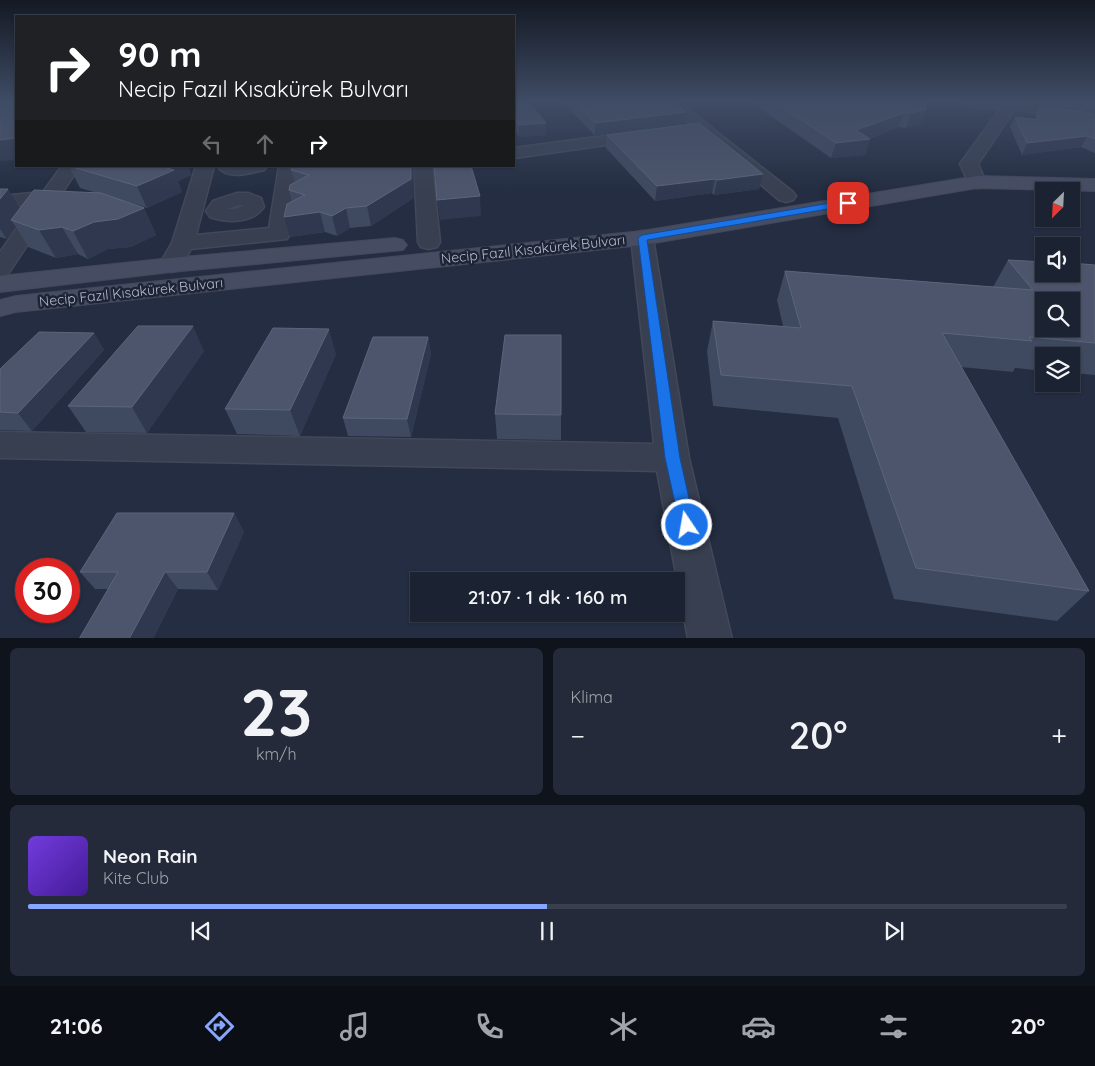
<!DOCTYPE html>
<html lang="tr">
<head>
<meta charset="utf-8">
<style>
  :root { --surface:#1b2231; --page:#242a39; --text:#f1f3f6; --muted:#a0a4ab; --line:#393f4d; --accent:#88a7fc }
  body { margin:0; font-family:Quicksand,sans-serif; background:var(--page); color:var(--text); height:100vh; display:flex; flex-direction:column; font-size:19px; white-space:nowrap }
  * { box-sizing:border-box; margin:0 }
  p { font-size:16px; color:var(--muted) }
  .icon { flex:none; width:28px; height:28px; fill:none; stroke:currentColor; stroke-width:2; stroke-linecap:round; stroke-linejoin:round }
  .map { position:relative; height:638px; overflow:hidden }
  .side { display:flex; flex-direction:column; gap:10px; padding:10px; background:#0f131b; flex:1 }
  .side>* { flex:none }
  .banner { position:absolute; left:15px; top:15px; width:500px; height:152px; border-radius:0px; box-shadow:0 1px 4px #0004,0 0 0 1px var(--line); background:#202124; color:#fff; overflow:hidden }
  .needle { width:32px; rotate:204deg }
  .controls { position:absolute; left:1035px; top:182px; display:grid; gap:10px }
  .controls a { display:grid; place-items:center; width:45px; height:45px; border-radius:0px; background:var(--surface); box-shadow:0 1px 4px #0004,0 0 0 1px var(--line); font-size:25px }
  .speed { position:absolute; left:15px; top:558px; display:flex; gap:10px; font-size:25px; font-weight:700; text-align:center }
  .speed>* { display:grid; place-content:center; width:65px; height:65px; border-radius:50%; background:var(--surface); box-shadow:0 1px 4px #0004,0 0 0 1px var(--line); line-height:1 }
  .speed .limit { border:8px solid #d22; background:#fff; color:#111 }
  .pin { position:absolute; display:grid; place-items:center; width:42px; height:42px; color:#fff; margin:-21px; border-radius:10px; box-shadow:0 2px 8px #0006 }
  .me { position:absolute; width:55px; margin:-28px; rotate:348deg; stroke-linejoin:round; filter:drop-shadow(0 0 4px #0008) }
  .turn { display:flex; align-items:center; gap:18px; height:105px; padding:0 20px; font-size:22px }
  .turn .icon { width:65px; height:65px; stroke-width:2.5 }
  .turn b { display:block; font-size:35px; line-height:42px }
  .lanes { display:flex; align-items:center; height:48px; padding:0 20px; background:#0003; justify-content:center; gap:25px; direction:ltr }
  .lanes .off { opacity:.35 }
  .big { font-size:38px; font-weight:600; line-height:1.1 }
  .side .tile { flex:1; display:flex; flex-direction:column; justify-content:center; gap:8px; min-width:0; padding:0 18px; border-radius:8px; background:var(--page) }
  .side .dial { align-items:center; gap:0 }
  .dial b { font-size:65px; line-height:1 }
  .song { display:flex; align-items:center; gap:15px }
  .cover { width:60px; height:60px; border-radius:8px; background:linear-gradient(135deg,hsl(260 70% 55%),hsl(260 70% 35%)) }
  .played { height:5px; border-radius:2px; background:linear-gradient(90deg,var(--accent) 50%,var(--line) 50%) }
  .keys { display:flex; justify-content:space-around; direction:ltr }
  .heat { display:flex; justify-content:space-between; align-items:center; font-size:28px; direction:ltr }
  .side .tiles { flex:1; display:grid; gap:10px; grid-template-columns:1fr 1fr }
  .tile:last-child { grid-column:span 2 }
  .trip { position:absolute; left:410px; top:572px; width:275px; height:50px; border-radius:0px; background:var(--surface); box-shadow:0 1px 4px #0004,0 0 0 1px var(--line); font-weight:600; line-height:50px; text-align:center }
  .tabs { display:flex; height:80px; justify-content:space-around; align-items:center; background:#0b0e14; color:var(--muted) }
  .tabs .icon { width:35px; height:35px }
  .tabs .on { color:var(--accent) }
  .tabs b { font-size:22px; color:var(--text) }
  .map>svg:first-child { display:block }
</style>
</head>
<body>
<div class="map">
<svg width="1095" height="639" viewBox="0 0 1095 639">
  <rect width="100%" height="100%" fill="#242d41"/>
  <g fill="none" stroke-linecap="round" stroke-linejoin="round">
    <defs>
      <path id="street" d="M664,102H679L793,192L796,196L793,200L786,202L779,200Z
        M964,102H1022L1095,114V124L1015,109L978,164L986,182L984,186L977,188L970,186L960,164L1000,109L966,105Z
        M642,131L648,133L650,136L648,139L514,158V148Z
        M62,166H80L8,274L0,276V252L34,204L0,208V196L43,192Z
        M196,166H214L196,235L269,228L279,166H297L290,234L287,239L191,249L179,270L171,272L163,270L159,265L172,243Z
        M217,166H267L264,170C250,173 227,181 217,166Z
        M414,166H432L440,242L437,247L429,249L421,247L418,242Z
        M237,193H248L261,198L264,207C252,224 227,223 210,217L206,211L213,201ZM239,205H244L236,209H227Z
        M642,231L650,233L653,238L689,458L732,639H688L657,471L0,458V432L654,444L631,238L634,233Z"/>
      <path id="secondary" d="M977,176L1095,179V191L977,188L642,245L16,312L0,316V300L16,296L642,231Z
        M395,238L403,240L407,245L403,250L171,272L0,292V276L171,258Z"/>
    </defs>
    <use href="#street" stroke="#424859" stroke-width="3"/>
    <use href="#secondary" stroke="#424859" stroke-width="2"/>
    <use href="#street" fill="#383f50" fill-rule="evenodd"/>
    <use href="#secondary" fill="#464d63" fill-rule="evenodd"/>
  </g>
  <path fill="#3f495f" d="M514,102L546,123V135L519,137L514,129Z
    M563,102H673L686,112L684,125L595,136Z
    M751,102H926V110L920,124L906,128L898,127L869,139L865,155L831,158Z
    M1043,102H1095V112L1042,103Z
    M1042,105L1095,114V153L1081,147L1022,155L1010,127L1015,117L1034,119Z
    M607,135L763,174L759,189L714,195L712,193L655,201L606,148Z
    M69,166H188L191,175L178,181L182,192L147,208L125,201L144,208L156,235L131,247L108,249L88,259L78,254L56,258L28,247L16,227L7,239L0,237V189H8L20,209L97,193L80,188Z
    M291,170L414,198L371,226L350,228L337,236L325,232L290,237L284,217L292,202L289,190L295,182Z
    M1008,260L1095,265V375L1071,373V356H1044V371L1015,368L1013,372L961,367L1089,591L1057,621L894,599L838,418L713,406L707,351L713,321L783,326L777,300L785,271L993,287Z
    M94,333L104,350L32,431L0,430V369Z
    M428,337L431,354L411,437L348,436L343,418Z
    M204,351L147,433L86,432L68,406Z
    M336,354L300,436L237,434L225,409Z
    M495,414L561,415V440L497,439Z
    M234,513L244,532L218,590L178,589L153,639H79L108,589H95L80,572Z"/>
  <path fill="#2f384e" d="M926,110L920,124L906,128L911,113Z
    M686,112L684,125L595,136V123Z
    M904,113L898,127L867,139H870L865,155L831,158L836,143L856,130Z
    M546,123V135L519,137V125Z
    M1087,136L1081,147L1022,155L1027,143Z
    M16,138V160L0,161V140Z
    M157,166H188L191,175L178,181L182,192L147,208L137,186Z
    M411,166H413L414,198L371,226L367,206Z
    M763,174L759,189L714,195L717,180Z
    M715,179L712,193L655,201L657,186Z
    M8,189L24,215L11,220L16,227L7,239L0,229V199Z
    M480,196L481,216L440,220L437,200Z
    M144,208L156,235L131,247L108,249L88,259L73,231L94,222Z
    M346,208L350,228L337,236L332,216Z
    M320,212L325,232L290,237L284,217Z
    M62,227L78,254L56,258L39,230Z
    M193,326L204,351L147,433L132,407Z
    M329,329L336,354L300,436L290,410Z
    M94,333L104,350L32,431L18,413Z
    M428,337L431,354L411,437L407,419Z
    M234,513L244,532L218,590L207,572Z
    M165,572L178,589L153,639H129Z"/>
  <path fill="#4c556b" stroke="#5c657a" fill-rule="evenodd" d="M0,102H16V138L0,140Z
    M514,102H528L546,123L519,125L514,118Z
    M575,102H673L686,112L595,123Z
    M774,102H926V110L911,113H904L856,130L870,139L836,143Z
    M1042,105L1095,114V139L1087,136L1027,143L1015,117L1039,120L1037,114Z
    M699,123L763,174L717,180L715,179L657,186L607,135Z
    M69,166H160L174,170L137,186Z
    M292,166H411V179L367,206L346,208L332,216L320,212L284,217L287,204L305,195L289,190L290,185L309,175L291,170Z
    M434,166H471L480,196L437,200Z
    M0,189H8L0,199Z
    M34,190L101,193L144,208L118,219L94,222L73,231L62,227L39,230L11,220Z
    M1008,260L1044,262V274H1071V263L1095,265V343L1029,337L1032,341L942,333L1089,591L916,568L852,386L721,375L713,321L801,328L785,271L1033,290ZM1044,301H1071V329H1044Z
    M138,326H193L132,407L68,406Z
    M273,328L329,329L290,410L225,409Z
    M39,332L94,333L18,413L0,412V369Z
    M505,335H561V415L495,414Z
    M373,337H428L407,419L343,418Z
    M117,513H234L207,572H165L129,639H79L118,572H80Z"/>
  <linearGradient id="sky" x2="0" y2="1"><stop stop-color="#141924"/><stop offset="0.53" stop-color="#3f4c65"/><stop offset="1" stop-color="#3f4c65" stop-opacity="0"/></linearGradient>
  <rect width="1095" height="191" fill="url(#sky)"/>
  <path fill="#1a73e8" stroke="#114b97" d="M848,200L851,201V205L647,240L680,458L695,525L692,530L687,532L681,530L665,458L638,238L642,235Z"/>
  <g text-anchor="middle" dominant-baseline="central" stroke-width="5" stroke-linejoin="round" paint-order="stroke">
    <g font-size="14" fill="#b5bacb" stroke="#1d2435">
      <text transform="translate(533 249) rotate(-6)">Necip Fazıl Kısakürek Bulvarı</text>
      <text transform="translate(131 292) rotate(-6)">Necip Fazıl Kısakürek Bulvarı</text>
    </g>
  </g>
</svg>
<div class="controls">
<a><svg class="needle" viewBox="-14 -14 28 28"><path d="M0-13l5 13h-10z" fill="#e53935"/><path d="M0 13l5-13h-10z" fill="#a0a4ab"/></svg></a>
<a><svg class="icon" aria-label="sound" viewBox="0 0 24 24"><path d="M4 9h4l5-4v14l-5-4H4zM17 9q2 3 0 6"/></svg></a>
<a><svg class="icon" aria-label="search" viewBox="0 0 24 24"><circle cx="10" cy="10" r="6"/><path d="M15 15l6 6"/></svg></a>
<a><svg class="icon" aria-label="layers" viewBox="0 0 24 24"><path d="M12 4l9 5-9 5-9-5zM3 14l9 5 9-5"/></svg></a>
</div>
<div class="speed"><div class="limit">30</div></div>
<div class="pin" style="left:848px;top:203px;background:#d93025"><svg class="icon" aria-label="arrive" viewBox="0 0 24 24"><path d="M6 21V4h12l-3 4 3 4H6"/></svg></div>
<svg class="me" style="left:687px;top:525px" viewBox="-20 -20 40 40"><circle r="17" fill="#1a73e8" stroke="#fff" stroke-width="3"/><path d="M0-11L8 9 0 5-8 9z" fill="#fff"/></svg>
<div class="trip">21:07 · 1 dk · 160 m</div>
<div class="banner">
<div class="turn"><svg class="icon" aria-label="right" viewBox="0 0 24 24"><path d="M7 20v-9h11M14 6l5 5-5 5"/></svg><div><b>90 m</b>Necip Fazıl Kısakürek Bulvarı</div></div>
<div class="lanes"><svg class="icon off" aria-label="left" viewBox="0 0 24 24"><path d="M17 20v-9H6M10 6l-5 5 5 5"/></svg><svg class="icon off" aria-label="ahead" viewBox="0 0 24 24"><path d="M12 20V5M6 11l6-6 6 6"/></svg><svg class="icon" aria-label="right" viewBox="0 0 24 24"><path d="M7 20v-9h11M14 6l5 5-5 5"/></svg></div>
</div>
</div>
<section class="side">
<div class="tiles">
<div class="tile dial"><b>23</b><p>km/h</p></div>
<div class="tile"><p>Klima</p>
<div class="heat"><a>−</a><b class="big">20°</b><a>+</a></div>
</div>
<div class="tile">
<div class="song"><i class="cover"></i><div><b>Neon Rain</b><p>Kite Club</p></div></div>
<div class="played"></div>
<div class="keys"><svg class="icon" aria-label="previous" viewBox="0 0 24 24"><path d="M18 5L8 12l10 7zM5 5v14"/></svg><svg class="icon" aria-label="pause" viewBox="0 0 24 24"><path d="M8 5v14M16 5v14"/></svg><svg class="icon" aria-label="next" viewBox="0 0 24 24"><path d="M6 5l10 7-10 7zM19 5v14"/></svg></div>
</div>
</div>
</section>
<nav class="tabs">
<b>21:06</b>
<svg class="icon on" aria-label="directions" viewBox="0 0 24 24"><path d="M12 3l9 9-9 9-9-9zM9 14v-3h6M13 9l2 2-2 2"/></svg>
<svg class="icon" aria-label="music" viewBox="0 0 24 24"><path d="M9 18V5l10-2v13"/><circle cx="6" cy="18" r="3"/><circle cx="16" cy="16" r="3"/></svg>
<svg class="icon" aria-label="phone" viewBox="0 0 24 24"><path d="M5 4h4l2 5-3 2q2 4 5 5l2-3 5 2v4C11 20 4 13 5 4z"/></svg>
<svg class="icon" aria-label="climate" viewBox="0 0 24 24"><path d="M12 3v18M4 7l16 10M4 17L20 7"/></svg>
<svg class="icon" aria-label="car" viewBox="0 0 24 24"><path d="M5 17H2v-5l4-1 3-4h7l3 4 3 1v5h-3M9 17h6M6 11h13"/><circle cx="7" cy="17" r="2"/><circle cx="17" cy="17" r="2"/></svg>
<svg class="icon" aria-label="filters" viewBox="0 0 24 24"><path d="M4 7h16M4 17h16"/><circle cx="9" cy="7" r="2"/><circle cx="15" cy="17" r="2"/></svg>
<b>20°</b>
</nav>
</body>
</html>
